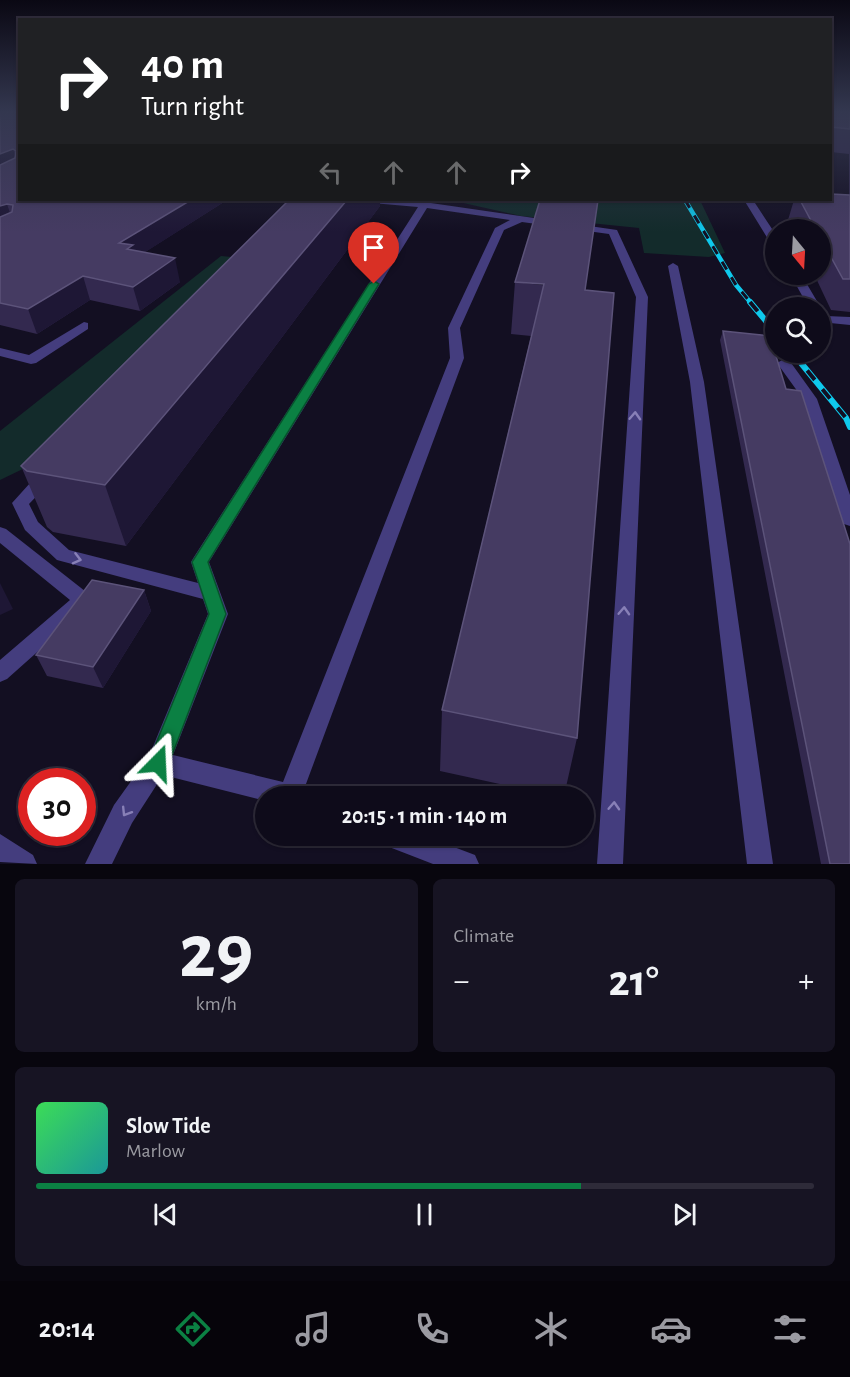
<!DOCTYPE html>
<html lang="en">
<head>
<meta charset="utf-8">
<style>
  :root { --surface:#0e0b1a; --page:#171423; --text:#f1f3f6; --muted:#9b9ba2; --line:#2e2b39; --accent:#0b8043 }
  body { margin:0; font-family:"Alegreya Sans",sans-serif; background:var(--page); color:var(--text); height:100vh; display:flex; flex-direction:column; font-size:22px; white-space:nowrap }
  * { box-sizing:border-box; margin:0 }
  p { font-size:20px; color:var(--muted) }
  .icon { flex:none; width:33px; height:33px; fill:none; stroke:currentColor; stroke-width:2; stroke-linecap:round; stroke-linejoin:round }
  .map { position:relative; height:864px; overflow:hidden }
  .panel { display:flex; flex-direction:column; gap:15px; padding:15px; background:#08060e; flex:1 }
  .panel>* { flex:none }
  .banner { position:absolute; left:18px; top:18px; width:814px; height:183px; border-radius:0px; box-shadow:0 2px 4px #0004,0 0 0 2px var(--line); background:#202124; color:#fff; overflow:hidden }
  .needle { width:39px; rotate:162deg }
  .controls { position:absolute; left:765px; top:219px; display:grid; gap:12px }
  .controls a { display:grid; place-items:center; width:66px; height:66px; border-radius:50%; background:var(--surface); box-shadow:0 2px 4px #0004,0 0 0 2px var(--line); font-size:30px }
  .speed { position:absolute; left:18px; top:768px; display:flex; gap:12px; font-size:30px; font-weight:700; text-align:center }
  .speed>* { display:grid; place-content:center; width:78px; height:78px; border-radius:50%; background:var(--surface); box-shadow:0 2px 4px #0004,0 0 0 2px var(--line); line-height:1 }
  .speed .limit { border:9px solid #d22; background:#fff; color:#111 }
  .pin { position:absolute; display:grid; place-items:center; width:51px; height:51px; color:#fff; margin:-62px -26px; border-radius:50% 50% 50% 0; rotate:-45deg; box-shadow:0 0 6px #0007 }
  .pin .icon { rotate:45deg }
  .me { position:absolute; width:66px; margin:-33px; rotate:21deg; stroke-linejoin:round; filter:drop-shadow(0 0 4px #0008) }
  .turn { display:flex; align-items:center; gap:21px; height:126px; padding:0 24px; font-size:27px }
  .turn .icon { width:78px; height:78px; stroke-width:2.5 }
  .turn b { display:block; font-size:42px; line-height:51px }
  .lanes { display:flex; align-items:center; height:57px; padding:0 24px; background:#0003; justify-content:center; gap:30px; direction:ltr }
  .lanes .off { opacity:.35 }
  .big { font-size:45px; font-weight:600; line-height:1.1 }
  .panel .tile { flex:1; display:flex; flex-direction:column; justify-content:center; gap:9px; min-width:0; padding:0 21px; border-radius:9px; background:var(--page) }
  .panel .dial { align-items:center; gap:0 }
  .dial b { font-size:78px; line-height:1 }
  .song { display:flex; align-items:center; gap:18px }
  .cover { width:72px; height:72px; border-radius:9px; background:linear-gradient(135deg,hsl(130 70% 55%),hsl(180 70% 35%)) }
  .played { height:6px; border-radius:3px; background:linear-gradient(90deg,var(--accent) 70%,var(--line) 70%) }
  .keys { display:flex; justify-content:space-around; direction:ltr }
  .heat { display:flex; justify-content:space-between; align-items:center; font-size:33px; direction:ltr }
  .panel .tiles { flex:1; display:grid; gap:15px; grid-template-columns:1fr 1fr }
  .tile:last-child { grid-column:span 2 }
  .trip { position:absolute; left:255px; top:786px; width:339px; height:60px; border-radius:30px; background:var(--surface); box-shadow:0 2px 4px #0004,0 0 0 2px var(--line); font-weight:600; line-height:60px; text-align:center }
  .dock { display:flex; height:96px; justify-content:space-around; align-items:center; background:#06040a; color:var(--muted) }
  .dock .icon { width:42px; height:42px }
  .dock .current { color:var(--accent) }
  .dock b { font-size:27px; color:var(--text) }
  .map>svg:first-child { display:block }
</style>
</head>
<body>
<div class="map">
<svg width="850" height="864" viewBox="0 0 850 864">
  <rect width="100%" height="100%" fill="#130f22"/>
  <path fill="#132b2b" d="M450,200H700L725,253L709,257L644,253L639,228L521,216Z
    M221,256L243,258L27,467L0,480V431Z"/>
  <g fill="none" stroke-linecap="round" stroke-linejoin="round">
    <path fill="#443d7e" fill-rule="evenodd" d="M367,200L424,202L617,230L648,297L623,864H597L636,297L609,234L522,222L504,230L460,328L464,358L303,792L305,796H266V801L163,775L132,823L112,864H85L114,805L149,756L208,614L203,599L57,560L25,530L12,503L40,472H52L54,476L52,480L29,504L38,522L69,550L198,583L191,562L194,557L418,207L372,203ZM427,208L510,220L495,228L448,328L450,358L283,782L173,755L228,614L209,562Z
      M744,200H753L776,235V247L771,244Z
      M673,263L678,266L704,382L773,864H747L690,382L668,266Z
      M790,274H801L821,308L820,309L809,308Z
      M820,312L826,316L850,317V325L820,322Z
      M84,322L88,323V329L36,363L31,364L0,356V348L29,355Z
      M784,359L789,360L817,399L850,495V526L844,524L841,520L803,399L777,363Z
      M0,527L6,529L90,595L93,600L90,605L7,679L0,682V660L70,600L0,543Z
      M0,834L33,855L37,864L0,862Z
      M380,836H425L475,855L479,864H433L384,845Z"/>
    <defs>
      <path id="rail-far1" d="M685,200L736,285L751,303"/>
      <path id="rail" d="M750,302L776,333
        M792,352L846,418L850,427"/>
    </defs>
    <use href="#rail-far1" stroke="#0fc9ec" stroke-width="4.5"/>
    <use href="#rail" stroke="#0fc9ec" stroke-width="6"/>
    <use href="#rail-far1" stroke="#130f22" stroke-width="3" stroke-dasharray="9" stroke-linecap="butt"/>
    <use href="#rail" stroke="#130f22" stroke-width="4" stroke-dasharray="12" stroke-linecap="butt"/>
  </g>
  <path fill="#33294f" d="M0,111H20V200H227L145,252L180,282L140,311L90,300L37,334L0,325Z
    M831,111H850V312L831,310L814,274H820V230H792L788,220L794,200H831L849,195V154L831,152Z
    M289,200H380V206L126,546L53,532L47,527L21,466Z
    M515,282L585,290L577,738L564,796H555L440,771L442,710L531,336L511,334Z
    M723,331L786,389L850,864H821L720,340Z
    M144,590L151,611L103,688L47,676L36,655Z"/>
  <path fill="#1e1735" d="M13,149L19,168L0,177V154Z
    M191,200H227L136,258L119,243Z
    M347,200H380V206L126,546L105,485Z
    M7,204L14,225L0,231V206Z
    M175,258L180,282L140,311L133,287Z
    M83,276L90,300L37,334L28,309Z
    M0,583L13,609L0,615Z
    M144,590L151,611L103,688L93,667Z"/>
  <path fill="#453b62" stroke="#5c537a" stroke-width="1.5" d="M0,111H20V200H191L119,243L133,245L127,249L175,258L133,287L83,276L28,309L0,303V217L12,212L13,205L7,204L0,206V165L15,158L16,151L13,149L0,154Z
    M831,111H850V129L831,127Z
    M831,194L850,195V279H843L820,237V230H816L800,200H831Z
    M289,200H347L105,485L27,471L21,466Z
    M540,200H598L585,290L614,293L577,738L442,710L544,284L515,282Z
    M723,331L770,336L786,389L801,391L850,544V864H830Z
    M92,580L144,590L93,667L36,655Z"/>
  <defs><path id="oneway-chevron" d="M-2-3.5L2.5 0L-2 3.5" fill="none" stroke-width="1.6" stroke-linecap="round" stroke-linejoin="round" transform="scale(1.5)"/></defs>
  <g stroke="#8880b7">
    <use href="#oneway-chevron" transform="translate(635 416) rotate(-87)"/>
    <use href="#oneway-chevron" transform="translate(77 559) rotate(14)"/>
    <use href="#oneway-chevron" transform="translate(624 611) rotate(-87)"/>
    <use href="#oneway-chevron" transform="translate(614 806) rotate(-87)"/>
    <use href="#oneway-chevron" transform="translate(126 812) rotate(122)"/>
  </g>
  <linearGradient id="sky" x2="0" y2="1"><stop stop-color="#0a0813"/><stop offset="0.48" stop-color="#33374f"/><stop offset="1" stop-color="#33374f" stop-opacity="0"/></linearGradient>
  <rect width="850" height="232" fill="url(#sky)"/>
  <path fill="#0b8043" stroke="#07532c" stroke-width="1.5" d="M374,281L379,284L208,562L226,614L166,771L158,773L151,771L148,763L209,614L192,562L369,284Z"/>
</svg>
<div class="controls">
<a><svg class="needle" viewBox="-14 -14 28 28"><path d="M0-13l5 13h-10z" fill="#e53935"/><path d="M0 13l5-13h-10z" fill="#9b9ba2"/></svg></a>
<a><svg class="icon" aria-label="search" viewBox="0 0 24 24"><circle cx="10" cy="10" r="6"/><path d="M15 15l6 6"/></svg></a>
</div>
<div class="speed"><div class="limit">30</div></div>
<div class="pin" style="left:374px;top:284px;background:#d93025"><svg class="icon" aria-label="arrive" viewBox="0 0 24 24"><path d="M6 21V4h12l-3 4 3 4H6"/></svg></div>
<svg class="me" style="left:158px;top:763px" viewBox="-20 -20 40 40"><path d="M0-17L14 15 0 8-14 15z" fill="#0b8043" stroke="#fff" stroke-width="4"/></svg>
<div class="trip">20:15 · 1 min · 140 m</div>
<div class="banner">
<div class="turn"><svg class="icon" aria-label="right" viewBox="0 0 24 24"><path d="M7 20v-9h11M14 6l5 5-5 5"/></svg><div><b>40 m</b>Turn right</div></div>
<div class="lanes"><svg class="icon off" aria-label="left" viewBox="0 0 24 24"><path d="M17 20v-9H6M10 6l-5 5 5 5"/></svg><svg class="icon off" aria-label="ahead" viewBox="0 0 24 24"><path d="M12 20V5M6 11l6-6 6 6"/></svg><svg class="icon off" aria-label="ahead" viewBox="0 0 24 24"><path d="M12 20V5M6 11l6-6 6 6"/></svg><svg class="icon" aria-label="right" viewBox="0 0 24 24"><path d="M7 20v-9h11M14 6l5 5-5 5"/></svg></div>
</div>
</div>
<section class="panel">
<div class="tiles">
<div class="tile dial"><b>29</b><p>km/h</p></div>
<div class="tile"><p>Climate</p>
<div class="heat"><a>−</a><b class="big">21°</b><a>+</a></div>
</div>
<div class="tile">
<div class="song"><i class="cover"></i><div><b>Slow Tide</b><p>Marlow</p></div></div>
<div class="played"></div>
<div class="keys"><svg class="icon" aria-label="previous" viewBox="0 0 24 24"><path d="M18 5L8 12l10 7zM5 5v14"/></svg><svg class="icon" aria-label="pause" viewBox="0 0 24 24"><path d="M8 5v14M16 5v14"/></svg><svg class="icon" aria-label="next" viewBox="0 0 24 24"><path d="M6 5l10 7-10 7zM19 5v14"/></svg></div>
</div>
</div>
</section>
<nav class="dock">
<b>20:14</b>
<svg class="icon current" aria-label="directions" viewBox="0 0 24 24"><path d="M12 3l9 9-9 9-9-9zM9 14v-3h6M13 9l2 2-2 2"/></svg>
<svg class="icon" aria-label="music" viewBox="0 0 24 24"><path d="M9 18V5l10-2v13"/><circle cx="6" cy="18" r="3"/><circle cx="16" cy="16" r="3"/></svg>
<svg class="icon" aria-label="phone" viewBox="0 0 24 24"><path d="M5 4h4l2 5-3 2q2 4 5 5l2-3 5 2v4C11 20 4 13 5 4z"/></svg>
<svg class="icon" aria-label="climate" viewBox="0 0 24 24"><path d="M12 3v18M4 7l16 10M4 17L20 7"/></svg>
<svg class="icon" aria-label="car" viewBox="0 0 24 24"><path d="M5 17H2v-5l4-1 3-4h7l3 4 3 1v5h-3M9 17h6M6 11h13"/><circle cx="7" cy="17" r="2"/><circle cx="17" cy="17" r="2"/></svg>
<svg class="icon" aria-label="filters" viewBox="0 0 24 24"><path d="M4 7h16M4 17h16"/><circle cx="9" cy="7" r="2"/><circle cx="15" cy="17" r="2"/></svg>
</nav>
</body>
</html>
